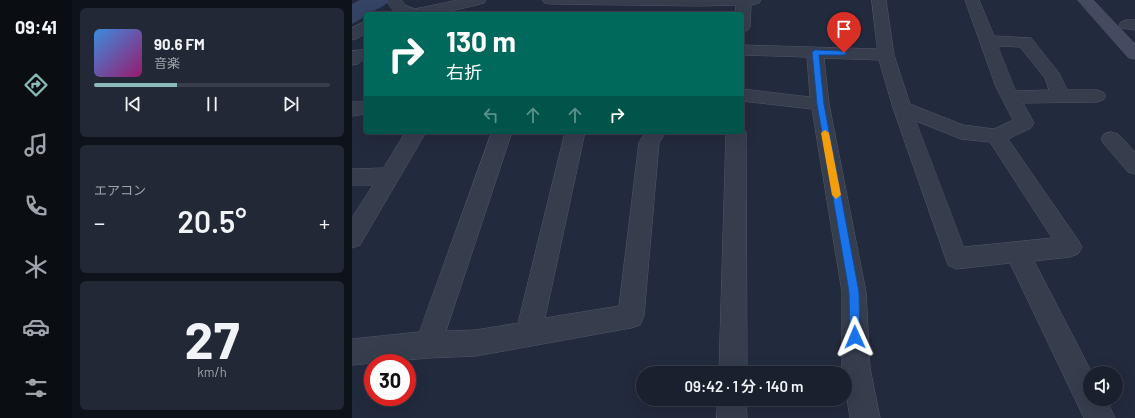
<!DOCTYPE html>
<html lang="ja">
<head>
<meta charset="utf-8">
<style>
  :root { --surface:#1a202e; --page:#232836; --text:#f1f3f6; --muted:#9fa3aa; --line:#383e4a; --accent:#8bbbb9 }
  body { margin:0; font-family:Barlow,"Noto Sans JP",sans-serif; background:var(--page); color:var(--text); height:100vh; display:flex; flex-direction:column; font-size:15px; white-space:nowrap }
  * { box-sizing:border-box; margin:0 }
  p { font-size:13px; color:var(--muted) }
  .icon { flex:none; width:22px; height:22px; fill:none; stroke:currentColor; stroke-width:2; stroke-linecap:round; stroke-linejoin:round }
  .map { position:relative; flex:1; overflow:hidden }
  .drawer { display:flex; flex-direction:column; gap:8px; padding:8px; background:#0e1219; width:280px }
  .drawer>* { flex:none }
  .hud { position:absolute; left:12px; top:12px; width:380px; height:122px; border-radius:4px; box-shadow:0 4px 16px #0002,0 0 0 1px var(--line); background:#00695c; color:#fff; overflow:hidden }
  .fabs { position:absolute; left:731px; top:366px; display:grid; gap:8px }
  .fabs a { display:grid; place-items:center; width:40px; height:40px; border-radius:50%; background:var(--surface); box-shadow:0 4px 16px #0002,0 0 0 1px var(--line); font-size:20px }
  .speed { position:absolute; left:12px; top:354px; display:flex; gap:8px; font-size:20px; font-weight:700; text-align:center }
  .speed>* { display:grid; place-content:center; width:52px; height:52px; border-radius:50%; background:var(--surface); box-shadow:0 4px 16px #0002,0 0 0 1px var(--line); line-height:1 }
  .speed .limit { border:6px solid #d22; background:#fff; color:#111 }
  .pin { position:absolute; display:grid; place-items:center; width:34px; height:34px; color:#fff; margin:-41px -17px; border-radius:50% 50% 50% 0; rotate:-45deg; box-shadow:0 0 4px #0007 }
  .pin .icon { rotate:45deg }
  .me { position:absolute; width:44px; margin:-22px; rotate:359deg; stroke-linejoin:round; filter:drop-shadow(0 0 3px #0008) }
  .turn { display:flex; align-items:center; gap:14px; height:84px; padding:0 16px; font-size:18px }
  .turn .icon { width:52px; height:52px; stroke-width:2.5 }
  .turn b { display:block; font-size:28px; line-height:34px }
  .lanes { display:flex; align-items:center; height:38px; padding:0 16px; background:#0003; justify-content:center; gap:20px; direction:ltr }
  .lanes .off { opacity:.35 }
  .big { font-size:30px; font-weight:600; line-height:1.1 }
  .drawer .widget { flex:1; display:flex; flex-direction:column; justify-content:center; gap:6px; min-width:0; padding:0 14px; border-radius:6px; background:var(--page) }
  .drawer .dial { align-items:center; gap:0 }
  .dial b { font-size:52px; line-height:1 }
  .song { display:flex; align-items:center; gap:12px }
  .cover { width:48px; height:48px; border-radius:6px; background:linear-gradient(135deg,hsl(210 70% 55%),hsl(320 70% 35%)) }
  .played { height:4px; border-radius:2px; background:linear-gradient(90deg,var(--accent) 35%,var(--line) 35%) }
  .keys { display:flex; justify-content:space-around; direction:ltr }
  .heat { display:flex; justify-content:space-between; align-items:center; font-size:22px; direction:ltr }
  .trip { position:absolute; left:284px; top:366px; width:216px; height:40px; border-radius:20px; background:var(--surface); box-shadow:0 4px 16px #0002,0 0 0 1px var(--line); font-weight:600; line-height:40px; text-align:center }
  main { display:flex; flex:1; min-height:0 }
  .tabs { display:flex; flex-direction:column; width:72px; justify-content:space-around; align-items:center; background:#0a0d12; color:var(--muted) }
  .tabs .icon { width:28px; height:28px }
  .tabs .on { color:var(--accent) }
  .tabs b { font-size:18px; color:var(--text) }
  .map>svg:first-child { display:block }
</style>
</head>
<body>
<main>
<nav class="tabs">
<b>09:41</b>
<svg class="icon on" aria-label="directions" viewBox="0 0 24 24"><path d="M12 3l9 9-9 9-9-9zM9 14v-3h6M13 9l2 2-2 2"/></svg>
<svg class="icon" aria-label="music" viewBox="0 0 24 24"><path d="M9 18V5l10-2v13"/><circle cx="6" cy="18" r="3"/><circle cx="16" cy="16" r="3"/></svg>
<svg class="icon" aria-label="phone" viewBox="0 0 24 24"><path d="M5 4h4l2 5-3 2q2 4 5 5l2-3 5 2v4C11 20 4 13 5 4z"/></svg>
<svg class="icon" aria-label="climate" viewBox="0 0 24 24"><path d="M12 3v18M4 7l16 10M4 17L20 7"/></svg>
<svg class="icon" aria-label="car" viewBox="0 0 24 24"><path d="M5 17H2v-5l4-1 3-4h7l3 4 3 1v5h-3M9 17h6M6 11h13"/><circle cx="7" cy="17" r="2"/><circle cx="17" cy="17" r="2"/></svg>
<svg class="icon" aria-label="filters" viewBox="0 0 24 24"><path d="M4 7h16M4 17h16"/><circle cx="9" cy="7" r="2"/><circle cx="15" cy="17" r="2"/></svg>
</nav>
<section class="drawer">
<div class="widget">
<div class="song"><i class="cover"></i><div><b>90.6 FM</b><p>音楽</p></div></div>
<div class="played"></div>
<div class="keys"><svg class="icon" aria-label="previous" viewBox="0 0 24 24"><path d="M18 5L8 12l10 7zM5 5v14"/></svg><svg class="icon" aria-label="pause" viewBox="0 0 24 24"><path d="M8 5v14M16 5v14"/></svg><svg class="icon" aria-label="next" viewBox="0 0 24 24"><path d="M6 5l10 7-10 7zM19 5v14"/></svg></div>
</div>
<div class="widget"><p>エアコン</p>
<div class="heat"><a>−</a><b class="big">20.5°</b><a>+</a></div>
</div>
<div class="widget dial"><b>27</b><p>km/h</p></div>
</section>
<div class="map">
<svg width="783" height="418" viewBox="0 0 783 418">
  <rect width="100%" height="100%" fill="#222a3d"/>
  <path fill="#354365" d="M8,0H41L17,14H14V16L0,24V4Z"/>
  <g fill="none" stroke-linecap="round" stroke-linejoin="round">
    <defs>
      <path id="minor" d="M35,0H49L53,5L63,9L106,0H134L132,3C114,8 60,21 44,12C39,10 37,4 35,0Z
        M191,0H409L407,3L399,5L398,27L396,30L390,32V14H383L384,5L348,6L198,4L193,3Z
        M520,0H534L542,55L558,104L611,125L642,129L661,120L644,87L613,0H627L642,36L679,38L707,73L715,90H745L751,92L754,96L751,100L745,102L671,103L682,123L679,128L656,139L726,240L730,247L726,254L718,257L682,261L740,373H738V399H754L763,418H732L658,263L604,269L596,265L541,108L527,60L472,58L477,104L514,292L518,368L528,418H498L493,385V373H491L490,368V292L460,109L390,101V89L458,97L455,57L390,55V45L525,49ZM646,46L668,47L693,78L697,90L664,91ZM564,121L609,139L638,142L700,238L612,247Z
        M775,20H783V30L769,28L767,25L769,22Z
        M14,21V33L6,38L0,40V28Z
        M14,50V60L8,61L6,64L0,65V51Z
        M0,102H14V114L0,116Z
        M390,127L394,132L395,373H367L374,132H390Z
        M54,132H74L8,245L0,248V218L21,185H0V169L31,168Z
        M140,132H160L94,331L124,330L166,323L213,132H233L193,318L267,306L287,142L294,132H314L307,143L292,316L288,325L279,328L124,356L76,358L0,365V339L67,332Z
        M759,132L766,134L783,152V174L776,172L752,144L749,139L752,134Z
        M366,399H394L395,418H365Z"/>
      <path id="secondary" d="M726,0H741L783,44V59L777,58Z"/>
    </defs>
    <use href="#minor" stroke="#525868" stroke-width="1"/>
    <use href="#secondary" stroke="#525868" stroke-width="1"/>
    <use href="#minor" fill="#363d4d" fill-rule="evenodd"/>
    <use href="#secondary" fill="#444b61" fill-rule="evenodd"/>
  </g>
  <path fill="#1a73e8" stroke="#114b97" d="M463,50L492,51L495,53L492,55H467L472,104L507,292L508,337L507,341L503,343L499,341L498,337L497,292L465,104L460,52Z"/>
  <path fill="#f59e0b" d="M473,130L477,133L489,195L484,199L480,195L469,133Z"/>
</svg>
<div class="fabs">
<a><svg class="icon" aria-label="sound" viewBox="0 0 24 24"><path d="M4 9h4l5-4v14l-5-4H4zM17 9q2 3 0 6"/></svg></a>
</div>
<div class="speed"><div class="limit">30</div></div>
<div class="pin" style="left:492px;top:53px;background:#d93025"><svg class="icon" aria-label="arrive" viewBox="0 0 24 24"><path d="M6 21V4h12l-3 4 3 4H6"/></svg></div>
<svg class="me" style="left:503px;top:337px" viewBox="-20 -20 40 40"><path d="M0-17L14 15 0 8-14 15z" fill="#1a73e8" stroke="#fff" stroke-width="4"/></svg>
<div class="trip">09:42 · 1 分 · 140 m</div>
<div class="hud">
<div class="turn"><svg class="icon" aria-label="right" viewBox="0 0 24 24"><path d="M7 20v-9h11M14 6l5 5-5 5"/></svg><div><b>130 m</b>右折</div></div>
<div class="lanes"><svg class="icon off" aria-label="left" viewBox="0 0 24 24"><path d="M17 20v-9H6M10 6l-5 5 5 5"/></svg><svg class="icon off" aria-label="ahead" viewBox="0 0 24 24"><path d="M12 20V5M6 11l6-6 6 6"/></svg><svg class="icon off" aria-label="ahead" viewBox="0 0 24 24"><path d="M12 20V5M6 11l6-6 6 6"/></svg><svg class="icon" aria-label="right" viewBox="0 0 24 24"><path d="M7 20v-9h11M14 6l5 5-5 5"/></svg></div>
</div>
</div>
</main>
</body>
</html>
